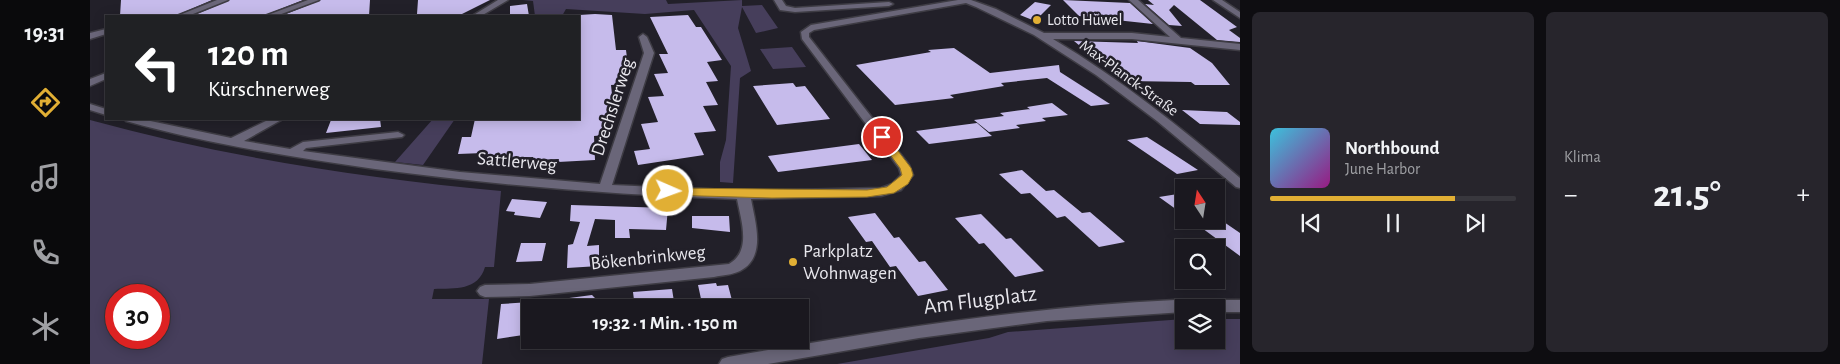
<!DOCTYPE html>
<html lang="de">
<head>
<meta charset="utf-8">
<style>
  :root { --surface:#1a181f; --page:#27252c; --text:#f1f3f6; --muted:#9fa0a4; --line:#38373d; --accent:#e1af34 }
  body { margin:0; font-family:"Alegreya Sans",sans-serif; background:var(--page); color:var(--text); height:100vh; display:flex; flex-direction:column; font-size:19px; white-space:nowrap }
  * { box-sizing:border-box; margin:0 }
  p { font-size:16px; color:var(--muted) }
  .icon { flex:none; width:28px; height:28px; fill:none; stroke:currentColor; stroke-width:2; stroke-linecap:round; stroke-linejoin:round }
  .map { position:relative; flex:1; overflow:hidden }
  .sheet { display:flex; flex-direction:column; gap:12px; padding:12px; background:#0e0d11; width:600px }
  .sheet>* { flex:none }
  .banner { position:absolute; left:15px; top:15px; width:475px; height:105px; border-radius:0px; box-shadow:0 2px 12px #0003,0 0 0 1px var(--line); background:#202124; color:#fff; overflow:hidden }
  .needle { width:32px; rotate:348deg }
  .tools { position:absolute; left:1085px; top:179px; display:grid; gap:10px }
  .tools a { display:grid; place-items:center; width:50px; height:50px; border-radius:0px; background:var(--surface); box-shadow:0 2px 12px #0003,0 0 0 1px var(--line); font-size:25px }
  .speed { position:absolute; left:15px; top:284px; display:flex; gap:10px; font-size:25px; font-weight:700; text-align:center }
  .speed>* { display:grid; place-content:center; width:65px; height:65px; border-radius:50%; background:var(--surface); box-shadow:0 2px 12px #0003,0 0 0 1px var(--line); line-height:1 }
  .speed .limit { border:8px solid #d22; background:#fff; color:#111 }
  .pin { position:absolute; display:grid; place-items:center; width:42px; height:42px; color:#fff; margin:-21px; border:2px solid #fff; border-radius:50%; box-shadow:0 1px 5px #0007 }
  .me { position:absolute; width:55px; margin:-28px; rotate:92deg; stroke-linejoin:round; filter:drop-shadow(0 0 4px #0008) }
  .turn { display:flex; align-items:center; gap:18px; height:105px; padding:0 20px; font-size:22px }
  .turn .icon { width:65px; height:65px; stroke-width:2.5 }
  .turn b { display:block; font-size:35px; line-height:42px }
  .big { font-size:38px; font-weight:700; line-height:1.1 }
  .sheet .widget { flex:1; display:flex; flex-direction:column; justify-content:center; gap:8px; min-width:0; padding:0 18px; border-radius:8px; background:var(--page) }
  .song { display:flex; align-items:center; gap:15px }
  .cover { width:60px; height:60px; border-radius:8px; background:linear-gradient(135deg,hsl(190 70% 55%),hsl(310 70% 35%)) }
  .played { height:5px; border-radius:2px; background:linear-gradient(90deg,var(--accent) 75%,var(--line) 75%) }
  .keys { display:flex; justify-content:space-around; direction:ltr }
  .heat { display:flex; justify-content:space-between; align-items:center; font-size:28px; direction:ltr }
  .sheet .tiles { flex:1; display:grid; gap:12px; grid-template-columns:repeat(2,1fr) }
  .trip { position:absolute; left:431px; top:299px; width:288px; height:50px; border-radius:0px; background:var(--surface); box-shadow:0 2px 12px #0003,0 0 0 1px var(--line); font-weight:700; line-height:50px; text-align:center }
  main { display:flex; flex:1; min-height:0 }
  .tabs { display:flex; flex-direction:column; width:90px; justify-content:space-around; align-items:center; background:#0a0a0c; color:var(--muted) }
  .tabs .icon { width:35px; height:35px }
  .tabs .on { color:var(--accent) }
  .tabs b { font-size:22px; color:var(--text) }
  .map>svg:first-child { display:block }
</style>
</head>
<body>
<main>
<nav class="tabs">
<b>19:31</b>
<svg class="icon on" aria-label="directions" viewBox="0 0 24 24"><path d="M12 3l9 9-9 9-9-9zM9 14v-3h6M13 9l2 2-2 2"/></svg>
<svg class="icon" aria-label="music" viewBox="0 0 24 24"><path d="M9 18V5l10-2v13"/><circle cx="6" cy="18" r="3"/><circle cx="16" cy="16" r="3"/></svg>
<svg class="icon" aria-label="phone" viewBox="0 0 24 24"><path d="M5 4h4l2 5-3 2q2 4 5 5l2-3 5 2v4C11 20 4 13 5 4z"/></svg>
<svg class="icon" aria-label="climate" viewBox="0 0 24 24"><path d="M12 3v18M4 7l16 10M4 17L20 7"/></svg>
</nav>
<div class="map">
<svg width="1150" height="364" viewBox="0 0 1150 364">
  <rect width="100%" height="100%" fill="#222029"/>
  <path fill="#463e5b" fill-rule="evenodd" d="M433,0H576L578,4L652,0V6L672,5L688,28L666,33L652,7L648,28L661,71L650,78L643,183L630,182V162L636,140L641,66L604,10L555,14L476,9L472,16H445L443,1Z
    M702,47L716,67L683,69L670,49Z
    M343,119H365L333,165L305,162Z
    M0,120C135,157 272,178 411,191L404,267H395C388,291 365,288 344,289L342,299H399L392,364H0ZM26,295H69V338H26Z
    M1094,319V340H1126V319H1150V364H747L899,338L918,332Z"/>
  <path fill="#c6bbeb" d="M31,0H122L85,16H30Z
    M140,0H213L173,16H102Z
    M231,0H280L279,16H191Z
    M328,0H400L368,16L327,14Z
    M973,0L1040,3L1063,24L989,16Z
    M1058,0H1110L1147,27L1139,30L1150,38V42L1127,40L1084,5L1079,10L1092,26L1079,25L1055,4L1064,5Z
    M945,2L961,5L945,21L930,15Z
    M437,4L439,16H420V6Z
    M505,14L522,15L526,50H536L539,74H535L536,84L521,85L523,104L518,105L520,122H514L515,135L504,136L505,160L468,162L469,159L443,160V157L417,158L418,155L392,156L393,153L368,154L372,137H381L385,119H489V15Z
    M598,15L606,27H611L632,60L617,62L628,81L616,82L628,105L613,106L626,131L604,133L614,155L548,165L544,151L560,149L551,124L568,122L558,97L574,96L564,74L578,73L569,54H578L560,17Z
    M984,41L1048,43L1047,41L1100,48L1122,63L1140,85H1105L1101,82L1038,81L1008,55H1001Z
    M864,48L900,73L969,65L970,72L1020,104L1001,106L957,78L911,83L914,86L860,95L864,98L805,105L766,65L841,52L838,50Z
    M703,83L706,87L715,86L740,119L687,125L663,86Z
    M962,103L978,115L952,118L956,121L926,125L922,122L930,128L899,132L884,120L914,116L910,113L940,109L945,113L937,107Z
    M1092,110L1137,112L1150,122V125L1110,124Z
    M290,119L291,127L236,133L241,120Z
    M887,123L902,136L839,144L826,131Z
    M1057,137L1082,153L1108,170L1087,174L1037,140Z
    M769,144L782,160L688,172L678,156Z
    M932,170L956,191L964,190L992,213L1000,212L1035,242L1009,247L975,216L967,218L940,193L931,194L909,174Z
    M1094,193V215L1069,197Z
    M422,199L457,202L450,218L424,215L425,212L416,211Z
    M481,205L578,208L576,230L539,229L540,238H525V220L505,219L497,246L509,245V266L477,268L478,245L483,244L490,222L480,221Z
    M785,213L804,238L809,237L829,262L835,261L858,290L828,296L806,266L800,267L782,241L776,242L758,217Z
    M891,214L916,239L921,238L954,271L925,277L894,243L889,244L865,218Z
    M602,216H639L640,232L602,228Z
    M1101,220H1131L1150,233V256Z
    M431,243H456L452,261L426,262Z
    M626,283L627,286L638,285L644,308H613L608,285Z
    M582,289L585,308H545L543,292Z
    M502,295L515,308H465L464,300Z
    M440,302V334L407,339L411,304Z"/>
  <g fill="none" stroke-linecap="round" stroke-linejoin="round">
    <defs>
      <path id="minor" d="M127,0H138L98,16H87Z
        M218,0H229L186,16H175Z
        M408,0H418L391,16H382Z
        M684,0H692L696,6L705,8L799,2L803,4L799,6L705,12L690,10Z
        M868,0H881L906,9L954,33H1042L1080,37L1039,0H1048L1091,38L1150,44V50L1042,39H963C1030,79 1091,127 1150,178V188L1146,187L1067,121L1006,75L944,35L886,7L876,3L724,30L719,33V37L819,165L823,175L811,190L791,196L661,199C665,222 677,257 650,271C642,275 633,275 624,277L440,296L395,297L390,295L387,291L390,287L395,285L440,284L639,264C662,251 651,220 647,199C526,195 405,185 285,169C202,157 118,144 36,121L35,119H51L141,138L180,119H193L154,141L200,149L213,142L308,132L314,135L312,137L216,148L213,151L370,172L510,184L554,53L549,37L553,34L557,37L564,53L522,185L659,191L791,188L802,184L811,175L809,168L712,39L711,32L721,25Z
        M1123,0H1132L1150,12V18Z
        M16,29V34L0,39V33Z
        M16,73V79L0,86V79Z
        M0,104L16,109V115L0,110Z
        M1085,300H1150V312H1126V308H1094V312L957,321L829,338L678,364H629L632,359L638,357C787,331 934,307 1085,300Z"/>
    </defs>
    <use href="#minor" stroke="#3e3c44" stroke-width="3"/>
    <use href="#minor" fill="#6a6679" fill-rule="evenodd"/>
  </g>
  <path fill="#e1af34" stroke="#927222" d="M792,134L796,135L821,168L823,175L818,184L804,193L777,197L682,198L578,195L572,191L578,188L777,190L797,187L812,175L810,168L787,137Z"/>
  <g fill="#e1af34" stroke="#222029" stroke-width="2">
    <circle cx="947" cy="20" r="5"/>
    <circle cx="703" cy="262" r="5"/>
  </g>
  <g text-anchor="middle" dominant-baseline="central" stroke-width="5" stroke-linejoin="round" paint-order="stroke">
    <g font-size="16" fill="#e8e7ed" stroke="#222029" text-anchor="start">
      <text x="957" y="20">Lotto Hüwel</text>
    </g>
    <g font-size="16" fill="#e8e7ed" stroke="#222029">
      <text transform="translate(1039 78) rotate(36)">Max-Planck-Straße</text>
    </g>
    <g font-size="19" fill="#e8e7ed" stroke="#222029">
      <text transform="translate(523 107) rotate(-72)">Drechslerweg</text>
      <text transform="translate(427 162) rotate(5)">Sattlerweg</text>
      <text transform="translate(558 258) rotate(-6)">Bökenbrinkweg</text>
    </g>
    <g font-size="19" fill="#e8e7ed" stroke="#222029" text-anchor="start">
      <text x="713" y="251">Parkplatz<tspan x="713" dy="22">Wohnwagen</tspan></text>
    </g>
    <g font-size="22" fill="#e8e7ed" stroke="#222029">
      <text transform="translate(890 300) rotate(-7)">Am Flugplatz</text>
    </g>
  </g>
</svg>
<div class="tools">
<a><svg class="needle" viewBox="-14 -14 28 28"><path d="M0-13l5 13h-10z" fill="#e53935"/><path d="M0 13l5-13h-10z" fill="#9fa0a4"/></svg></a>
<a><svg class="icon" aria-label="search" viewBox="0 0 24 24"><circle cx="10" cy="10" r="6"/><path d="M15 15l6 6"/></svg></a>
<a><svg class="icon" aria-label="layers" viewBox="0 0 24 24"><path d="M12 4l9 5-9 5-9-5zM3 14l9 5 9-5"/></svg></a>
</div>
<div class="speed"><div class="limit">30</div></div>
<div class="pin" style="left:792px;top:137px;background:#d93025"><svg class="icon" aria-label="arrive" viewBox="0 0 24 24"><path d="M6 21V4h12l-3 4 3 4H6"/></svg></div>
<svg class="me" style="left:578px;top:191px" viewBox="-20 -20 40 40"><circle r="17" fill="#e1af34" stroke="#fff" stroke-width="3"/><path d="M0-11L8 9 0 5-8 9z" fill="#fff"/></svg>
<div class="trip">19:32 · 1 Min. · 150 m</div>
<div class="banner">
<div class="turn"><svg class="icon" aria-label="left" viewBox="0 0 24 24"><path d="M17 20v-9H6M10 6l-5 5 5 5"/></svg><div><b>120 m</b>Kürschnerweg</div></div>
</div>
</div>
<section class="sheet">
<div class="tiles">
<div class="widget">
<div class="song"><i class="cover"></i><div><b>Northbound</b><p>June Harbor</p></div></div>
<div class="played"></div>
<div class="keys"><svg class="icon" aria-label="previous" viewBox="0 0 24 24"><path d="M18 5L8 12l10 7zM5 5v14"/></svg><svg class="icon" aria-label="pause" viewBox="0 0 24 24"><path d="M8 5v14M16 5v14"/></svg><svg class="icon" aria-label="next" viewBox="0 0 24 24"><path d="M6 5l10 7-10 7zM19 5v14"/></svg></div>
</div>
<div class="widget"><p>Klima</p>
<div class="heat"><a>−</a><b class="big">21.5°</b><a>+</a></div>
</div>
</div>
</section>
</main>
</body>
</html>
